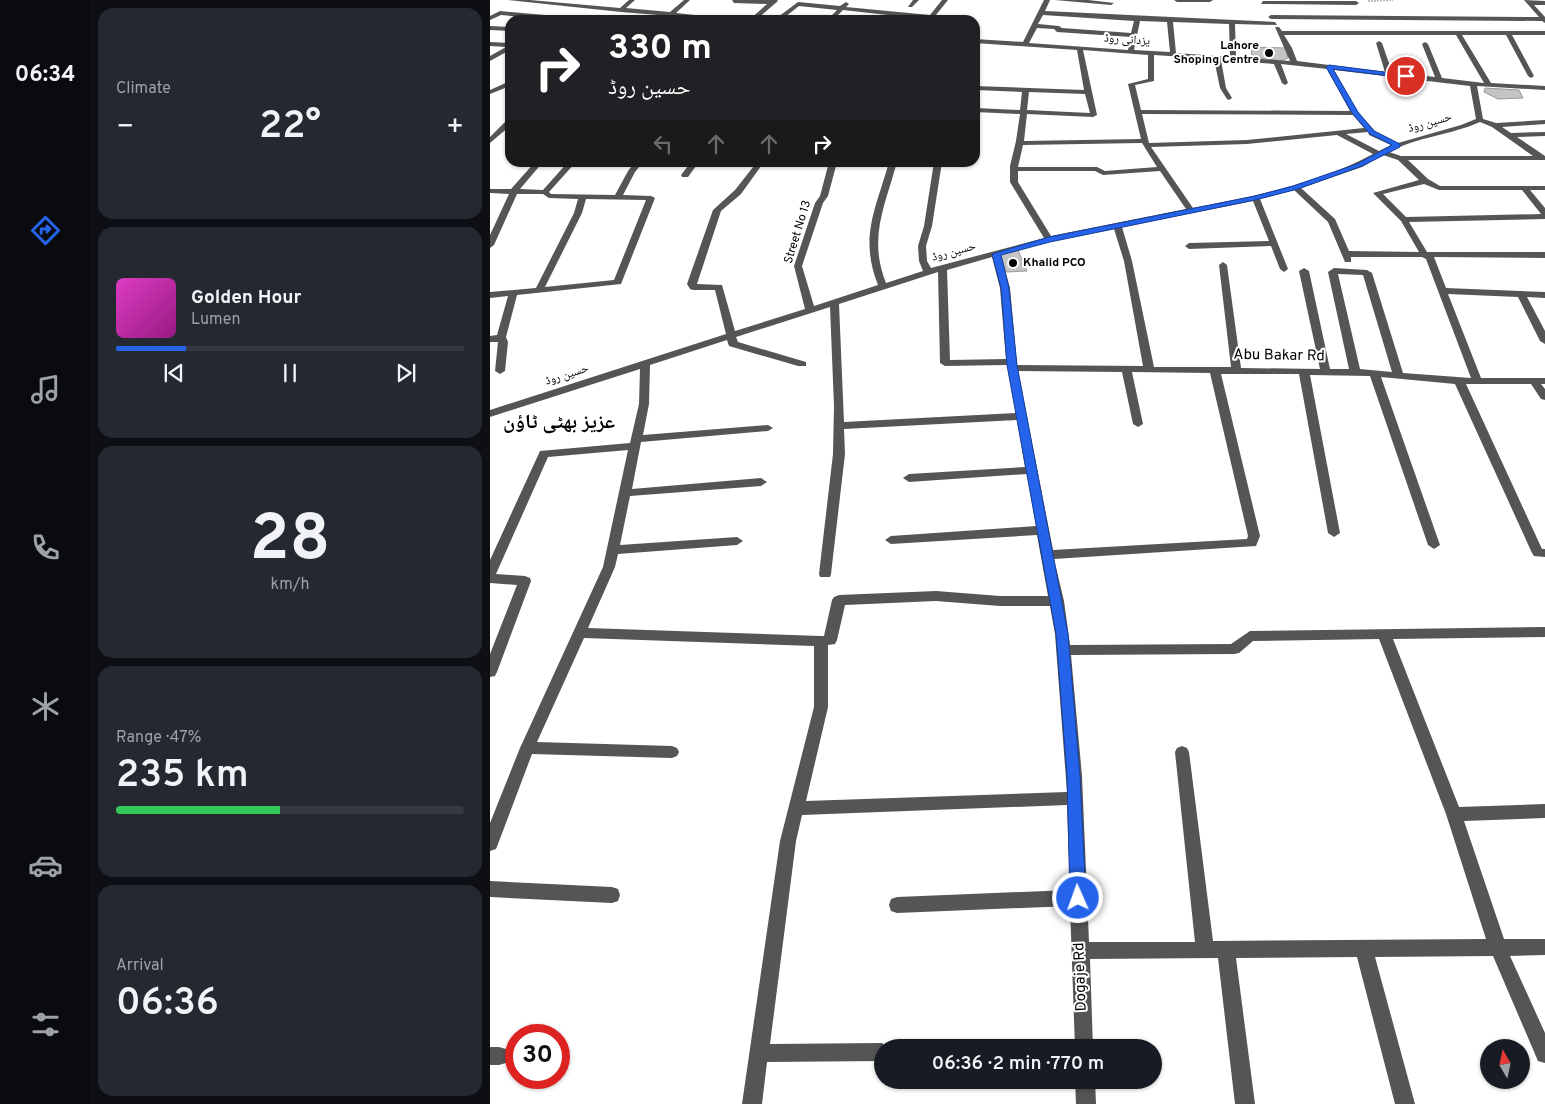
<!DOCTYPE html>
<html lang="en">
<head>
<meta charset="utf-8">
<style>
  :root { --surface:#171b24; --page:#242831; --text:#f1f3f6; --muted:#9ea1a6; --line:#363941; --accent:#2563eb }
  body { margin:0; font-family:Overpass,"Noto Naskh Arabic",sans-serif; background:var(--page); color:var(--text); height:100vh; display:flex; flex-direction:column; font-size:19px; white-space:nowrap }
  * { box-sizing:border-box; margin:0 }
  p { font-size:16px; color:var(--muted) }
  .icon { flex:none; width:28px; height:28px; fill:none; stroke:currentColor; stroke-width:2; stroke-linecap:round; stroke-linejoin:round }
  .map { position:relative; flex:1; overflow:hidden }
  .side { display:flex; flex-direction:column; gap:8px; padding:8px; background:#0d0f14; width:400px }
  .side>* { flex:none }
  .banner { position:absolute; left:15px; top:15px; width:475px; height:152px; border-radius:15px; box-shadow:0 1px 4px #0004; background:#202124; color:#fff; overflow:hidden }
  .needle { width:32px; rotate:351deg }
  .tools { position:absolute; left:990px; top:1039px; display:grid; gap:10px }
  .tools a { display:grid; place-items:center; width:50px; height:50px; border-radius:50%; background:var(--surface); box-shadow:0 1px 4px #0004; font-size:25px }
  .speed { position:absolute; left:15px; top:1024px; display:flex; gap:10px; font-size:25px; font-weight:700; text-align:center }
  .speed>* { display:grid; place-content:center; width:65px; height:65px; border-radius:50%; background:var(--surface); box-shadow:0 1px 4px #0004; line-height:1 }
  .speed .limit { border:8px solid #d22; background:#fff; color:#111 }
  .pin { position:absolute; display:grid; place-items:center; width:42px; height:42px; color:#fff; margin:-21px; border:2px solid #fff; border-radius:50%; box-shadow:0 1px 5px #0007 }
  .me { position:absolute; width:55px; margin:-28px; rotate:358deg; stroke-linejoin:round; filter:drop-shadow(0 0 4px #0008) }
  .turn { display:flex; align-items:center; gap:18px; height:105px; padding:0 20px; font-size:22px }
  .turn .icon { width:65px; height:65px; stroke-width:2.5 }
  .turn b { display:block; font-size:35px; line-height:42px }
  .lanes { display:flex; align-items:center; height:48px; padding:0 20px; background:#0003; justify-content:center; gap:25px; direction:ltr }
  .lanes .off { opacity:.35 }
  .big { font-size:38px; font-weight:600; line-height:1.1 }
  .side .card { flex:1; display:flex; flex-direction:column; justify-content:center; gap:8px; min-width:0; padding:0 18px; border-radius:15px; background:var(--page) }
  .side .dial { align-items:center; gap:0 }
  .dial b { font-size:65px; line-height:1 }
  .song { display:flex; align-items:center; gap:15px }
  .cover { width:60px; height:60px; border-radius:8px; background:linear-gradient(135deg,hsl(310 70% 55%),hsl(310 70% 35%)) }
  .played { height:5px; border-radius:2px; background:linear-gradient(90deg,var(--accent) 20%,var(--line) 20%) }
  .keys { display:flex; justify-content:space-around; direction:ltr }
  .heat { display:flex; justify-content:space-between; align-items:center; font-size:28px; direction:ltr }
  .charge { height:8px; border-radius:4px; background:linear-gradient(90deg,#34c759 47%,var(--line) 0) }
  .trip { position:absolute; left:384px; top:1039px; width:288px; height:50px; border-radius:25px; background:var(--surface); box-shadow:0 1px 4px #0004; font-weight:600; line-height:50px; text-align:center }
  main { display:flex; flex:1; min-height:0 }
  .tab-bar { display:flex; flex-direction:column; width:90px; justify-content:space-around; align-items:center; background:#090b0e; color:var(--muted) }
  .tab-bar .icon { width:35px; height:35px }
  .tab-bar .active { color:var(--accent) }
  .tab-bar b { font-size:22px; color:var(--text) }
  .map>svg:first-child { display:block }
</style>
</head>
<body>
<main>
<nav class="tab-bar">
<b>06:34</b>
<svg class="icon active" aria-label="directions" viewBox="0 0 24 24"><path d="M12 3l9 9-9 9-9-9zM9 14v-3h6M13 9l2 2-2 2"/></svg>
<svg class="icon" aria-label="music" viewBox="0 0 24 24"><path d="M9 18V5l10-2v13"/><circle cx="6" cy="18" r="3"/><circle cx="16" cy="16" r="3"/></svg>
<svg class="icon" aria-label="phone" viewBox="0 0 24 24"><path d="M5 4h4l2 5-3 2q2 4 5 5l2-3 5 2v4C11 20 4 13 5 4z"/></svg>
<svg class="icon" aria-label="climate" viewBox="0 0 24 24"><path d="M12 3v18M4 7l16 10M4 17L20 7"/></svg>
<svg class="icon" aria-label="car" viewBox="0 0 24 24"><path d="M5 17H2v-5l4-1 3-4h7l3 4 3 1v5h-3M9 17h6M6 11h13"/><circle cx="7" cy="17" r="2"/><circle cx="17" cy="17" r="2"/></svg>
<svg class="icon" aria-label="filters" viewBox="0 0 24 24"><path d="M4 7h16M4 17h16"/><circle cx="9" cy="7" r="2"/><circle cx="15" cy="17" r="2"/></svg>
</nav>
<section class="side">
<div class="card"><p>Climate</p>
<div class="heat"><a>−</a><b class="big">22°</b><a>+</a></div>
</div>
<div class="card">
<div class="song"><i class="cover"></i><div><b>Golden Hour</b><p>Lumen</p></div></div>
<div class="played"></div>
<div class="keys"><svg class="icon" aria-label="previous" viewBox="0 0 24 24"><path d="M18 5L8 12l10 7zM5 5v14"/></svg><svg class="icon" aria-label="pause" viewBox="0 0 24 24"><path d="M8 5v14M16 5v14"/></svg><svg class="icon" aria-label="next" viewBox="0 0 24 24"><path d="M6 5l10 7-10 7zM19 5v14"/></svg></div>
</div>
<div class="card dial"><b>28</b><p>km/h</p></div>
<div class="card"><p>Range · 47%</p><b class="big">235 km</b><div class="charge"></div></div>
<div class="card"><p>Arrival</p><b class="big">06:36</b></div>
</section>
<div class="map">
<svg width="1055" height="1104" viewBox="0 0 1055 1104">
  <rect width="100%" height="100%" fill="#fff"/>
  <path fill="#c4c4c4" stroke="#999" d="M761,47L796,48L798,58L791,61L762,57Z
    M995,88L1029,90L1033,98L1008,99L994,92Z
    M528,250L537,271L516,272L510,254Z"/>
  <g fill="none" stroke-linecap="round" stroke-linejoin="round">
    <path stroke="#777" stroke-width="2" stroke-dasharray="0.5 1" stroke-linecap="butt" d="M878,1L903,0"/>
    <path fill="#555" fill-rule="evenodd" d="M18,0H40L130,8L139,0H145L136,8L180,12L194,0H200L186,13L252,20H229L131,12Z
      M242,0H287L288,1L266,20H259L277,4L244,3Z
      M423,0H429L422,7H418Z
      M452,0H458L442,20L353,10L343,20H337L347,10L309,6L291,20H284L308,2L350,6L356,2L359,4L356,7L440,15Z
      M554,0H560L555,11L785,22L787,25L745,24L746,57L800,61L785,27H789L792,31H1055V35H1022L1044,76L1041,78L1038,76L1016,35H972L1001,83L1055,86V90L987,86L993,119L1006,123L1055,120V124L1012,127L1021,133L1055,132V136L1027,137L1055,156V160H918L938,179L950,186H1055V190H1040L1055,208V219L919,222L937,252H1055V258L944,257L956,288L1055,292V298L1037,297L1055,331V344L1050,341L1028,297L958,294L991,378H1055V384H1051L1055,389V400L1051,399L1041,384H976L1052,549H1055V557L1044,556L1042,553L965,384L891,377L950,545L944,549L938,545L880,376L820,375L850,533L844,537L838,533L809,374H731L770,536L766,546L564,559L574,601L580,645L741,644L760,631L1055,627V637L903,639L969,807L1055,804V818L974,821L1014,939H1055V955L1020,956L1055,1033V1063L1048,1061L1003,956L885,957L925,1104H905L867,957L746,958L765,1104H745L728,958L600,959L603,1048H585L580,906L407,913L401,911L399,905L401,899L407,897L580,890L577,805L312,815L306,841L280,1044L392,1043L399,1048H392V1061L277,1062L272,1104H252L290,841L324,707V646L94,638L47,742L182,746L187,748L189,752L187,756L182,758L42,754L8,844L6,849L0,851V823L30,748L113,567L138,450L58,457L6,574L35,576L40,578L41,581L7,672L5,676L0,677V654L27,585L0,583V560L50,451L140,443L149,404L150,369L0,417V410L236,334L225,290H203L200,289L197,284L223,210L245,190L267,162H274L251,194L231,211L207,284L232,285L245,331L315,309L304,266L325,203L330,196L339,162H347L338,196L333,203L312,266L324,306L388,285C369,237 386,209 399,162H407C395,206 378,238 396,283L433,271L429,261L428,246L434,226L444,162H452L442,226L436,246L437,261L441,268L554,238L520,182V166L526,141L530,114L485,112V108L530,110L532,92L485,90V86L594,90L587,50L485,43V39L533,42ZM553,15L644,21L641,33L572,28L569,26L548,24ZM650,21L677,22L680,52L644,50ZM683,22L739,24L740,57L686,53ZM547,28L564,29L567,32L641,37L638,50L539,43ZM794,35H966L994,83L952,78L938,44L935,42L932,44L945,77L902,72L892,43L889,41L886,43L895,72L807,61L802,48ZM593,50L658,55V79L638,84L651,139L534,141L537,114L603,117L607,115ZM664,55L724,59L730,88L737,99L739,100L742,98L736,88L731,60L784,64L792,83L795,85L798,83L791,64L837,69L860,111L651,110L645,85L664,81ZM844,70L980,86L986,119L971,125L908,143L885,131L868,112ZM539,92L595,94L600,113L537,110ZM652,114L863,115L874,128L757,140L659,143ZM990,122L1002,127L1043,156H911L899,152C927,137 961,135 990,122ZM878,132L879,135L901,145L889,151L856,134ZM847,135L883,154C828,184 764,196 703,208L661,147L757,144ZM652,143L667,167L615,171L607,167H528L533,145ZM893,155L908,160L929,180L883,193L911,221L929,252L859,251L845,219L811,188L872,167ZM528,171H605L613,175L670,171L696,209L561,236L528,182ZM934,184L949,190H1032L1051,214L916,217L893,194ZM804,190L838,222L855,262H861V257H932L936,259L981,378L913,373L882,273L877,270L844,268L838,272L859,369H840L819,271L814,268L809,271L830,369L751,368L737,265L733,262L729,265L741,367H664L642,261L632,227L763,201L779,241L699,243L695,246L699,249L781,246L790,269L794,272L798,269L770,199ZM624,229L634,261L653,366L527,365L520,288L511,255L560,241ZM502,257L510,288L516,359L460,360L457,270ZM448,272L450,363L455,366L517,365L526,413L354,422L349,304ZM848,274L873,275L902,372L870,369ZM340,307L344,406L343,454L329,574L330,577H340L341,574L355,454L354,429L527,420L535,467L419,474L413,478L419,482L537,474L546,526L401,536L395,540L401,544L547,535L558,596H510L446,591L349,595L344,597L342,600L334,636H331L98,628L125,567L128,554L247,545L253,541L247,537L130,545L140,496L271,486L277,482L271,478L142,489L151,442L278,431L283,428L278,425L153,435L159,404L160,365L237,340L239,346L308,366H316V362L248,342L246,337ZM528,371L632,372L643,424L648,427L653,424L642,372L720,373L758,536L757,539L563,550ZM446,601L510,606H560L565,634L577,792L316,801L338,707V645L345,644L347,640L355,605ZM889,639L956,814L996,939L723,941L699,752L697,748L692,746L687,748L685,752L705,942H599L592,776L581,655L744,654L749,653L763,641Z
      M565,0H598L624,3L621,5Z
      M684,0H723L720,2H687Z
      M1034,0L1055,1V5H1044L1055,17V23L1052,21L781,19L778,17L781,15L1049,17Z
      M773,1H866L869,3L866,5L771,4Z
      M10,11L66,16L69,18L66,20L11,15L0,20V16Z
      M0,26L20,27V31L0,30Z
      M0,42L20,43V50L0,61V56L16,47L0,46Z
      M20,81V86L0,94V90Z
      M17,120H20V126L0,143V137Z
      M45,162H53L30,189L53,190L78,162H86L59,192L61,194L125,195L138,171L145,162H153L145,172L133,195L161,196L165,198L131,284L27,295L16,337L18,342L15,371L10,374L5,371L8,342H0V336L7,335L18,296L0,298V292L46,288L84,213L88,199L59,198L53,194H27L4,245L0,248V235L19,194L0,193V189H21ZM96,199L156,200L124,280L55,287L92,213Z
      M201,162H209L198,177H192L191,175Z
      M0,881L122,887L128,889L130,895L128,901L122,903L0,897Z
      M0,1047H9L16,1049L18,1056L16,1063L9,1065H0Z
      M585,1080H605L606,1104H586Z"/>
  </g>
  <path fill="#2563eb" stroke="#184099" d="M839,65L918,75L916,78L843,69L868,112L884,131L910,144V147L872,166L808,189L765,200L560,242L511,255L519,288L527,365L578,634L590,776L596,898L594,904L588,906L583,904L580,898L577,776L566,634L517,365L511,288L502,254L559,237L765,196L803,186L867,164L902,145L880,134L862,113L836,67Z"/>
  <g fill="#000" stroke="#fff" stroke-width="2">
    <circle cx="779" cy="53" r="5"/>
    <circle cx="523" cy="263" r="5"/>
  </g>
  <g text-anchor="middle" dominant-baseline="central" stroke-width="4" stroke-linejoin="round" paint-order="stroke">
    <g font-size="12" fill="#000" stroke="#fff">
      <text transform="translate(637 40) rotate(4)">یزدانی روڈ</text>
      <text transform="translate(940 123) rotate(-16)">حسین روڈ</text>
      <text transform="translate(308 232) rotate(-73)">Street No 13</text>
      <text transform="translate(464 252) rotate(-15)">حسین روڈ</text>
      <text transform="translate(77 375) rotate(-18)">حسین روڈ</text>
    </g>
    <g font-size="12" font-weight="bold" fill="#000" stroke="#fff" text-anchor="end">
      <text x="769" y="46">Lahore<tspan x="769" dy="14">Shoping Centre</tspan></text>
      <text x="533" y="263" text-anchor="start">Khalid PCO</text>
    </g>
    <g font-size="15" fill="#000" stroke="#fff">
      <text transform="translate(789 356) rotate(1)">Abu Bakar Rd</text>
      <text transform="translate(591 977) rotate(-92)">Dogaje Rd</text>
    </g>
    <g font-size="20" font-weight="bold" fill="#000" stroke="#fff">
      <text x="69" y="423">عزیز بھٹی ٹاؤن</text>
    </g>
  </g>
</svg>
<div class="tools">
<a><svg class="needle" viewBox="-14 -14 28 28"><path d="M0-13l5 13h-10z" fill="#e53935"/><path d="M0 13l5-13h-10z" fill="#9ea1a6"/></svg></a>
</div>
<div class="speed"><div class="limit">30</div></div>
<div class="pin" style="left:916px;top:76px;background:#d93025"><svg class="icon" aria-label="arrive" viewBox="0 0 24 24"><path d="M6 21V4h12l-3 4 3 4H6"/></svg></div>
<svg class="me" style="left:588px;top:898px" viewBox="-20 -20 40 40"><circle r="17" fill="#2563eb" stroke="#fff" stroke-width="3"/><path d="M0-11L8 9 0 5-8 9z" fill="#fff"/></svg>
<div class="trip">06:36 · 2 min · 770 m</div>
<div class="banner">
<div class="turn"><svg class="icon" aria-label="right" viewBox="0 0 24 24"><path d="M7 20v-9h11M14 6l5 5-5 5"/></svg><div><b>330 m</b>حسین روڈ</div></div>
<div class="lanes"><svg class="icon off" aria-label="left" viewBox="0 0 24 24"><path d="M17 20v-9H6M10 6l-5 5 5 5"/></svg><svg class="icon off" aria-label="ahead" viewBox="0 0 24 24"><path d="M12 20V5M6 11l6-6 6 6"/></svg><svg class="icon off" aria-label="ahead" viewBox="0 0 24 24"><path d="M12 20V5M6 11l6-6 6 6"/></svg><svg class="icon" aria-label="right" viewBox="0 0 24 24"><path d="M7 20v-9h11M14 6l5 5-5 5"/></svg></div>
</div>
</div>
</main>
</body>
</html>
